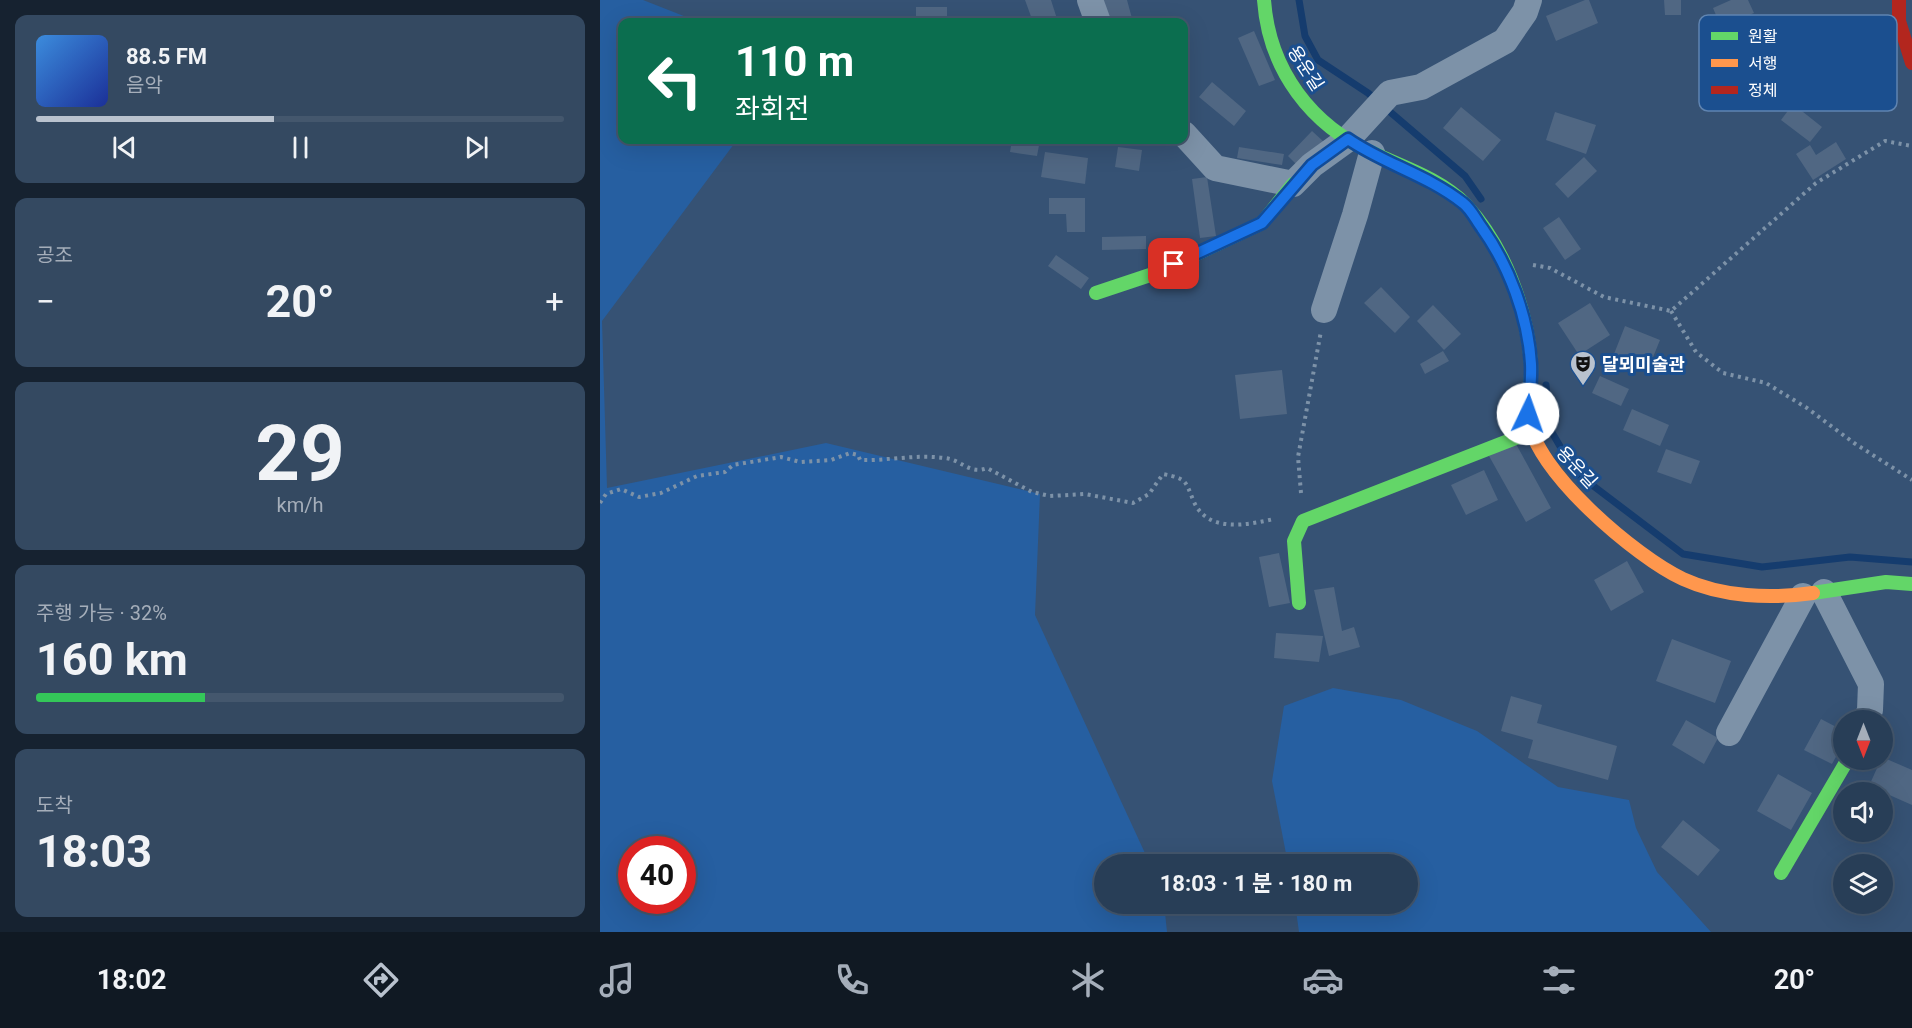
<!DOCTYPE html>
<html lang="ko">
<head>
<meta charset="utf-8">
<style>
  :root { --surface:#283e57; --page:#344961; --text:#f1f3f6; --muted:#a5aeba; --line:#44576d; --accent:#b9c2ce }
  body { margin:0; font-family:Roboto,"Noto Sans KR",sans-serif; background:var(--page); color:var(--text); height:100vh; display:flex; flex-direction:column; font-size:22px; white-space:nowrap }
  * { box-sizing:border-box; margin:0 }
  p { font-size:20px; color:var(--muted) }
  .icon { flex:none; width:33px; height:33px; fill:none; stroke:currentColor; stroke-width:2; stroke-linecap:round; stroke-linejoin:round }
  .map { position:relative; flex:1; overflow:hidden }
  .sheet { display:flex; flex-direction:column; gap:15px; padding:15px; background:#162230; width:600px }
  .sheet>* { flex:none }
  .hud { position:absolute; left:18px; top:18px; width:570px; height:126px; border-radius:12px; box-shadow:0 6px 24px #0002,0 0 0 2px var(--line); background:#0b6e4f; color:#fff; overflow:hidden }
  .needle { width:39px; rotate:180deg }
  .buttons { position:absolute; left:1233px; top:710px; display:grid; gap:12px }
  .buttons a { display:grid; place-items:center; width:60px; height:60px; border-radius:50%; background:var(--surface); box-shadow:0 6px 24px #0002,0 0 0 2px var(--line); font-size:30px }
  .speed { position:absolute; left:18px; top:836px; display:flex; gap:12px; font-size:30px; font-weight:700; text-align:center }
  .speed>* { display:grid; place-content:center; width:78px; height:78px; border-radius:50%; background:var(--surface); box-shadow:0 6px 24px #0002,0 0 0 2px var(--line); line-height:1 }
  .speed .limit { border:9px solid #d22; background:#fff; color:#111 }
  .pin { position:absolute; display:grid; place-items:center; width:51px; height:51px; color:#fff; margin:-26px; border-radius:12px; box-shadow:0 3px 9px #0006 }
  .me { position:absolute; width:66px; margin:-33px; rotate:3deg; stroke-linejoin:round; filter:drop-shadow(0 0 4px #0008) }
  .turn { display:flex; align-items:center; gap:21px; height:126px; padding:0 18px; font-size:27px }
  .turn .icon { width:78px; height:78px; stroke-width:2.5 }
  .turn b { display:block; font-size:42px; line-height:51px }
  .big { font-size:45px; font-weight:700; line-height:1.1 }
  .sheet .tile { flex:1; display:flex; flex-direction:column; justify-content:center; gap:9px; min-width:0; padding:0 21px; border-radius:12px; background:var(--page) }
  .sheet .dial { align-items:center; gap:0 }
  .dial b { font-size:78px; line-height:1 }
  .song { display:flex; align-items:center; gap:18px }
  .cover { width:72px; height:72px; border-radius:9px; background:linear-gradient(135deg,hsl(210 70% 55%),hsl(230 70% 35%)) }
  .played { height:6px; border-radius:3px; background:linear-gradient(90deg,var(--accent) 45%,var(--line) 45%) }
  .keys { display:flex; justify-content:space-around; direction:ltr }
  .heat { display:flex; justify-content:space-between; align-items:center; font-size:33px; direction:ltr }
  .charge { height:9px; border-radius:4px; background:linear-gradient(90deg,#34c759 32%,var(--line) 0) }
  .trip { position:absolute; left:494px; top:854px; width:324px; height:60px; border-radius:30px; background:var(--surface); box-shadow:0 6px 24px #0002,0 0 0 2px var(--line); font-weight:700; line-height:60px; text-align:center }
  .dock { display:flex; height:96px; justify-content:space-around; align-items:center; background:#101923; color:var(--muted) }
  .dock .icon { width:42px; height:42px }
  .dock .on { color:var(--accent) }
  .dock b { font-size:27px; color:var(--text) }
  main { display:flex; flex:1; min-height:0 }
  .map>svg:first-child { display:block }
</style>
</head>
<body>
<main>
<section class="sheet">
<div class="tile">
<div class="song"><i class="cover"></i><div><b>88.5 FM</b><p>음악</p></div></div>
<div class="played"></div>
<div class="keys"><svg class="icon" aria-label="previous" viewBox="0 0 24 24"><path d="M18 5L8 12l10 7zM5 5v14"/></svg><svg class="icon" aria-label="pause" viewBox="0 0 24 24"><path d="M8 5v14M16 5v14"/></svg><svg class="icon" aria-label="next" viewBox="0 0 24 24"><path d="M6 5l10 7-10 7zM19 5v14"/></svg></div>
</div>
<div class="tile"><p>공조</p>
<div class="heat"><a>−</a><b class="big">20°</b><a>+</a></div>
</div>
<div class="tile dial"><b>29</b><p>km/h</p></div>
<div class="tile"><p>주행 가능 · 32%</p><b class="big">160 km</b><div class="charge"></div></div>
<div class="tile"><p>도착</p><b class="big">18:03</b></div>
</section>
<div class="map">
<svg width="1312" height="932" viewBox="0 0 1312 932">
  <rect width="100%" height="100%" fill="#365274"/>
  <path fill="#265fa1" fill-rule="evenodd" d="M0,0H43L99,22H22V140H133L134,144L2,321L7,488L226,443L440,494L435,615L550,864H504V903H564L567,932H0ZM32,849H82V900H32Z
    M733,688L801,700L877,731L958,787L1029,800L1036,828L1057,872L1111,932H699L695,903H807V864H688L672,781L684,706Z"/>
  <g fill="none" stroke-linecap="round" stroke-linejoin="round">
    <path stroke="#153c6e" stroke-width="7" d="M699,0L705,36L718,60L768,93L865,176L881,199
      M946,385L950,429L975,472L1083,554L1162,567L1250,557L1312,562"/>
  </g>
  <path fill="#506783" d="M425,0H451L458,22H433Z
    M499,0H527L533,22H506Z
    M985,0H989L998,23L956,41L946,16Z
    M1064,0H1081V15H1065Z
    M1131,0H1148L1154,13L1121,27L1113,8Z
    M316,7H347V22H316Z
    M654,31L675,80L659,86L638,38Z
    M612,82L646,111L634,126L599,97Z
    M1193,104L1222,127L1210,142L1181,120Z
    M861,107L901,140L883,161L843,128Z
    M955,112L996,125L986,154L946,140Z
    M712,131L724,142L699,167L688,156Z
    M412,140H440L437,156L410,152Z
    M517,140H543L542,146L516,143Z
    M1236,142L1246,159L1213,180L1196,154L1210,145L1216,155Z
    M518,147L542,150L539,171L515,167Z
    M639,147L684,154L682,165L637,158Z
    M445,152L488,158L485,184L441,177Z
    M984,157L997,171L968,198L955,184Z
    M607,177L616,236L600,238L592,179Z
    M449,198H485V232H467L466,214H449Z
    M959,217L981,249L965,260L943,228Z
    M546,236V249L502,250V237Z
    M456,255L489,278L481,289L448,266Z
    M781,287L810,317L795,333L764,303Z
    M990,303L1010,335L979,355L958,323Z
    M833,305L861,334L844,350L817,321Z
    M1025,326L1060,340L1049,367L1014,354Z
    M843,351L849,361L825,374L820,364Z
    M682,370L687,414L640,419L635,375Z
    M1000,376L1029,389L1021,406L992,393Z
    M1032,409L1069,425L1060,446L1023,430Z
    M915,442L951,508L926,522L889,456Z
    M1066,449L1100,461L1091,484L1057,472Z
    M884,470L898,500L866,515L851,485Z
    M679,553L690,603L669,607L659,557Z
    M1027,561L1044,592L1011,611L994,580Z
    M734,587L742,631L754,627L760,647L729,656L714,590Z
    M676,633L723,636L719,662L674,658Z
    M1072,639L1131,661L1115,703L1056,681Z
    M911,696L942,705L937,723L1017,746L1008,780L928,758L933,740L901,731Z
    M1221,719L1244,731V742L1232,764L1204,750Z
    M1086,720L1118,738L1104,764L1072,745Z
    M1282,757L1312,770V805L1269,786Z
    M1178,774L1212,793L1191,830L1157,811Z
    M1083,820L1120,850L1098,876L1061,847Z"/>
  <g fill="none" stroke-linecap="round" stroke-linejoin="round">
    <path stroke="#7d92a8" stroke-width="4" stroke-dasharray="3 4.5" stroke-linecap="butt" d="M933,265L950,268L1004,297L1071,311L1216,183L1285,141L1312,146
      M1071,311L1096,352L1123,373L1166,383L1207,408L1254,443L1312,480
      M701,493L698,457L721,331
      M0,503L6,494L21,489L39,497L61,493L97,476L125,472L133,465L181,457L200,462L231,460L250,453L258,455L260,460C287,461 317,454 344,458C361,459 369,475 387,468L432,492L450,496L485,494L533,503L549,494L563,474C588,479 585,481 594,502C608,533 647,525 674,519"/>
    <path stroke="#7d92a8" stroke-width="26" d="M490,0L498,22
      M584,134L615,168L693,184L712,165L748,139L790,93L821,87L905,41L925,12L929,0
      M724,310L755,215L772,153
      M1224,592L1271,684L1270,710L1266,720
      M1129,733L1203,596"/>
    <path stroke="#63d668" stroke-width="14" d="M664,0C669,70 711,126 775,154C806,168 842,180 866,205C904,246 927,308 931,363C932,382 928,400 929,418
      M496,293L556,273L662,223L693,184
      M1213,593L1286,582L1312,584
      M699,603L694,541L703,521L931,432
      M1181,873L1248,759"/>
    <path stroke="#ff974d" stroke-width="14" d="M929,418C932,469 1037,558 1083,579C1122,597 1170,599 1213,593"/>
    <path stroke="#b3261e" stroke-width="14" d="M1299,0V21L1312,63"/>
  </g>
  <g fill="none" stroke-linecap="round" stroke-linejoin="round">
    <defs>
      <path id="route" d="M574,264L662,223L712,165L748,139C784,164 828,175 863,203C871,209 876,220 882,228C909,266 928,316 931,364C932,380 929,397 928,414"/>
    </defs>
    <use href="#route" stroke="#114b97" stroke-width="15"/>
    <use href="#route" stroke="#1a73e8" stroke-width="10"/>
  </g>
  <defs>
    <symbol id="theatre-pin" viewBox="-11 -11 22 30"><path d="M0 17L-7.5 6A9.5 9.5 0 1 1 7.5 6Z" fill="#b9c2ce" stroke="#1b4f8f"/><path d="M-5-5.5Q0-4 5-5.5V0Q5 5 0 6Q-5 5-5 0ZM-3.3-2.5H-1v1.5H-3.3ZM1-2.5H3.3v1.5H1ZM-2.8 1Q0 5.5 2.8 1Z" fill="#111"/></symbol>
  </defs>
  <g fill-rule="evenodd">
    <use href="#theatre-pin" x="968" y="349" width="30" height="40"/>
  </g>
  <g text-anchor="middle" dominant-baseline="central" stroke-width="6" stroke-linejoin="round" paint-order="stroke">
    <g font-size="18" fill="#fff" stroke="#1b4f8f">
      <text transform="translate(706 68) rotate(57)">용운길</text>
      <text transform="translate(977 467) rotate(47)">용운길</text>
    </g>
    <g font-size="18" font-weight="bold" fill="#fff" stroke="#1b4f8f" text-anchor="start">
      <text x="1002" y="364">달뫼미술관</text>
    </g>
  </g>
  <rect x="1099" y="15" width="198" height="96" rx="9" fill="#1b4f8f" stroke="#5f84b1" stroke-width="1.5"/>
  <rect x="1111" y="32" width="27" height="8" fill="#63d668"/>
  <rect x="1111" y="59" width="27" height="8" fill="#ff974d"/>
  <rect x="1111" y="86" width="27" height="8" fill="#b3261e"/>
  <g font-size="16" fill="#fff">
    <text x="1148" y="42">원활</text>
    <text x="1148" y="69">서행</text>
    <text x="1148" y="96">정체</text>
  </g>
</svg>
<div class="buttons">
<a><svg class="needle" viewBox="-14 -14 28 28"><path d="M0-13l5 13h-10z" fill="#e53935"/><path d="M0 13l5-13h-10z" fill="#a5aeba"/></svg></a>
<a><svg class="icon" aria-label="sound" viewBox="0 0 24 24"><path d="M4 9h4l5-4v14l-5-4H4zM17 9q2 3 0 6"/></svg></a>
<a><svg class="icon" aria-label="layers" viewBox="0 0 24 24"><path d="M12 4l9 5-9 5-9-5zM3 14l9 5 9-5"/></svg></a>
</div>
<div class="speed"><div class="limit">40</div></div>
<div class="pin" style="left:574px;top:264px;background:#d93025"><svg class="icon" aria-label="arrive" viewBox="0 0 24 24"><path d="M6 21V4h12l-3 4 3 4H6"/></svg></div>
<svg class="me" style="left:928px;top:414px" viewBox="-20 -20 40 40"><circle r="19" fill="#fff"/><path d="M0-13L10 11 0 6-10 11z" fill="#1a73e8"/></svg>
<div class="trip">18:03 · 1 분 · 180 m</div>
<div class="hud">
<div class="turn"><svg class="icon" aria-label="left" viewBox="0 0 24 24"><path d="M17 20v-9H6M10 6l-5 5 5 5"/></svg><div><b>110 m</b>좌회전</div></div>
</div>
</div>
</main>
<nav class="dock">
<b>18:02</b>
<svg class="icon on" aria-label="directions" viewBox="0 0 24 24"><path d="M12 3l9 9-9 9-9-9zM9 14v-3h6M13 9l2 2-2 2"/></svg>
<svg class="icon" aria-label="music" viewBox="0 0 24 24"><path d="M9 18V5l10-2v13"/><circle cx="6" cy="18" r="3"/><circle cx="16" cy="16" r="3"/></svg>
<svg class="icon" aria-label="phone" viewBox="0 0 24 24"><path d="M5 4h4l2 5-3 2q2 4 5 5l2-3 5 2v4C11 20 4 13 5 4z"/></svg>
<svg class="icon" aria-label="climate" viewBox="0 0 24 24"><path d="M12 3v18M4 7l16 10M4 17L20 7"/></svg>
<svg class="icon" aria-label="car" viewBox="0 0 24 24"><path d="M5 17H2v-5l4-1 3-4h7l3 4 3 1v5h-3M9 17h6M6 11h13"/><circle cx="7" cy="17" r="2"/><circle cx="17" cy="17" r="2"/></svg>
<svg class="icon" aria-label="filters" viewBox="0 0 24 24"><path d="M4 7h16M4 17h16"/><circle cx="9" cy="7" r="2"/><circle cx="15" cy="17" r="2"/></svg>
<b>20°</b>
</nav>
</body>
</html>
